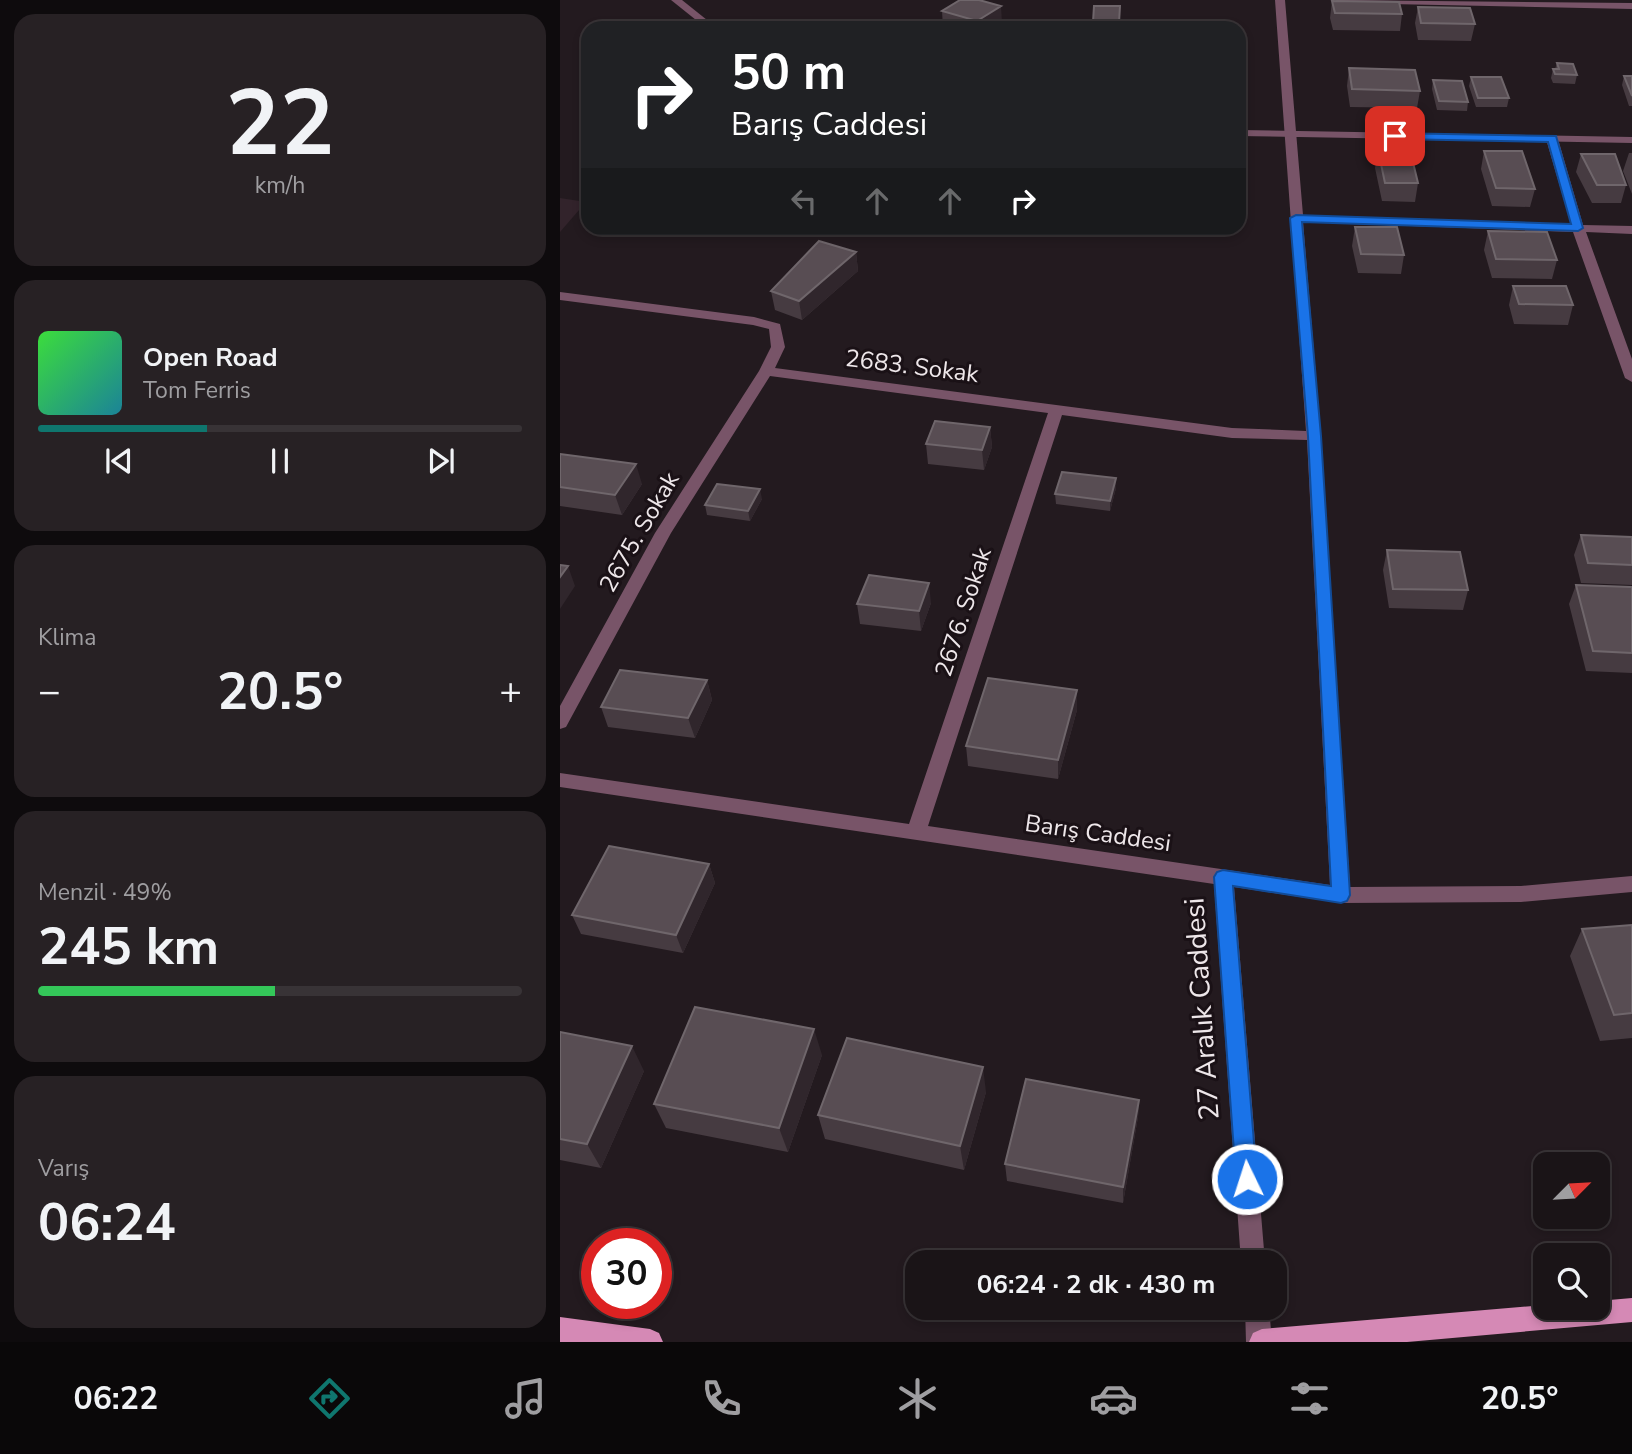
<!DOCTYPE html>
<html lang="tr">
<head>
<meta charset="utf-8">
<style>
  :root { --surface:#1a1417; --page:#272124; --text:#f1f3f6; --muted:#9f9ea1; --line:#383336; --accent:#0f766e }
  body { margin:0; font-family:"Nunito Sans",sans-serif; background:var(--page); color:var(--text); height:100vh; display:flex; flex-direction:column; font-size:26px; white-space:nowrap }
  * { box-sizing:border-box; margin:0 }
  p { font-size:23px; color:var(--muted) }
  .icon { flex:none; width:38px; height:38px; fill:none; stroke:currentColor; stroke-width:2; stroke-linecap:round; stroke-linejoin:round }
  .map { position:relative; flex:1; overflow:hidden }
  .side { display:flex; flex-direction:column; gap:14px; padding:14px; background:#0e0b0d; width:560px }
  .side>* { flex:none }
  .top-card { position:absolute; left:21px; top:21px; width:665px; height:214px; border-radius:21px; box-shadow:0 4px 10px #0003,0 0 0 2px var(--line); background:#202124; color:#fff; overflow:hidden }
  .needle { width:46px; rotate:66deg }
  .fabs { position:absolute; left:973px; top:1152px; display:grid; gap:14px }
  .fabs a { display:grid; place-items:center; width:77px; height:77px; border-radius:14px; background:var(--surface); box-shadow:0 4px 10px #0003,0 0 0 2px var(--line); font-size:35px }
  .speed { position:absolute; left:21px; top:1228px; display:flex; gap:14px; font-size:35px; font-weight:700; text-align:center }
  .speed>* { display:grid; place-content:center; width:91px; height:91px; border-radius:50%; background:var(--surface); box-shadow:0 4px 10px #0003,0 0 0 2px var(--line); line-height:1 }
  .speed .limit { border:10px solid #d22; background:#fff; color:#111 }
  .pin { position:absolute; display:grid; place-items:center; width:60px; height:60px; color:#fff; margin:-30px; border-radius:14px; box-shadow:0 4px 10px #0006 }
  .me { position:absolute; width:77px; margin:-38px; rotate:356deg; stroke-linejoin:round; filter:drop-shadow(0 0 5px #0008) }
  .turn { display:flex; align-items:center; gap:24px; height:147px; padding:0 35px; font-size:32px }
  .turn .icon { width:91px; height:91px; stroke-width:2.5 }
  .turn b { display:block; font-size:49px; line-height:60px }
  .lanes { display:flex; align-items:center; height:66px; padding:0 35px; background:#0003; justify-content:center; gap:35px; direction:ltr }
  .lanes .off { opacity:.35 }
  .big { font-size:52px; font-weight:700; line-height:1.1 }
  .side .card { flex:1; display:flex; flex-direction:column; justify-content:center; gap:10px; min-width:0; padding:0 24px; border-radius:21px; background:var(--page) }
  .side .dial { align-items:center; gap:0 }
  .dial b { font-size:91px; line-height:1 }
  .song { display:flex; align-items:center; gap:21px }
  .cover { width:84px; height:84px; border-radius:10px; background:linear-gradient(135deg,hsl(120 70% 55%),hsl(190 70% 35%)) }
  .played { height:7px; border-radius:4px; background:linear-gradient(90deg,var(--accent) 35%,var(--line) 35%) }
  .keys { display:flex; justify-content:space-around; direction:ltr }
  .heat { display:flex; justify-content:space-between; align-items:center; font-size:38px; direction:ltr }
  .charge { height:10px; border-radius:5px; background:linear-gradient(90deg,#34c759 49%,var(--line) 0) }
  .trip { position:absolute; left:345px; top:1250px; width:382px; height:70px; border-radius:21px; background:var(--surface); box-shadow:0 4px 10px #0003,0 0 0 2px var(--line); font-weight:700; line-height:70px; text-align:center }
  .dock { display:flex; height:112px; justify-content:space-around; align-items:center; background:#0a0809; color:var(--muted) }
  .dock .icon { width:49px; height:49px }
  .dock .on { color:var(--accent) }
  .dock b { font-size:32px; color:var(--text) }
  main { display:flex; flex:1; min-height:0 }
  .map>svg:first-child { display:block }
</style>
</head>
<body>
<main>
<section class="side">
<div class="card dial"><b>22</b><p>km/h</p></div>
<div class="card">
<div class="song"><i class="cover"></i><div><b>Open Road</b><p>Tom Ferris</p></div></div>
<div class="played"></div>
<div class="keys"><svg class="icon" aria-label="previous" viewBox="0 0 24 24"><path d="M18 5L8 12l10 7zM5 5v14"/></svg><svg class="icon" aria-label="pause" viewBox="0 0 24 24"><path d="M8 5v14M16 5v14"/></svg><svg class="icon" aria-label="next" viewBox="0 0 24 24"><path d="M6 5l10 7-10 7zM19 5v14"/></svg></div>
</div>
<div class="card"><p>Klima</p>
<div class="heat"><a>−</a><b class="big">20.5°</b><a>+</a></div>
</div>
<div class="card"><p>Menzil · 49%</p><b class="big">245 km</b><div class="charge"></div></div>
<div class="card"><p>Varış</p><b class="big">06:24</b></div>
</section>
<div class="map">
<svg width="1072" height="1342" viewBox="0 0 1072 1342">
  <rect width="100%" height="100%" fill="#231a1f"/>
  <path fill="#32232b" d="M0,198L26,202L0,232Z"/>
  <g fill="none" stroke-linecap="round" stroke-linejoin="round">
    <path fill="#785468" fill-rule="evenodd" d="M715,0H725L743,215L1011,224L986,139L992,136L998,139L1023,225L1072,226V234L1026,232L1072,359V382L1065,378L1013,232L743,222L761,436L790,887L961,886L1072,876V892L961,902L781,903L674,887L705,1262H681L654,884L0,787V773L349,824L488,413L210,376L111,533L6,727L0,729V706L95,533L199,371L211,347L209,329L193,325L0,300V292L194,317L220,324L225,347L215,368L672,428L746,431ZM502,415L672,438L747,440L770,885L368,826Z
      M775,0L1072,3V9L780,3Z
      M685,1307H709L712,1342H686Z"/>
    <path fill="#785468" fill-rule="evenodd" d="M111,0H122L157,28H146Z
      M679,130L1072,137V143L679,136Z"/>
    <path fill="#d589b5" fill-rule="evenodd" d="M1072,1298V1322L847,1342H689L693,1333L702,1329L985,1305V1307H1038V1301Z
      M0,1317L90,1329L99,1333L103,1342H0Z"/>
  </g>
  <path fill="#463b41" d="M772,1L842,14L840,31L773,30L770,18Z
    M560,6L559,28H533V22Z
    M858,7L915,24L911,41L858,40L855,23Z
    M382,11L442,23L433,28H383Z
    M997,63L1017,75L1015,84L993,83L991,78L993,69H995Z
    M789,68L860,91L857,108L790,107L787,86Z
    M1064,76H1072V106H1069L1062,85Z
    M911,77L949,98L947,107H916L909,86Z
    M873,80L908,102L907,111L877,110L872,89Z
    M818,150L858,183L855,202L822,201L815,168Z
    M924,151L975,189L970,207L932,206L921,169Z
    M1069,153H1072V194L1063,171Z
    M1021,154L1066,185L1061,203H1032L1016,172Z
    M795,227L844,255L841,274L798,273L792,246Z
    M928,231L997,260L992,279L932,278L924,250Z
    M296,252L298,271L242,320L215,310L211,291Z
    M953,286L1013,305L1008,325L954,324L949,305Z
    M430,427L432,447L424,470L368,464L366,444Z
    M0,454L82,484L62,515L0,506Z
    M556,488L550,511L496,504L495,494Z
    M202,499L190,521L147,515L145,505Z
    M1021,535L1072,537V585L1021,583L1014,555Z
    M827,550L908,590L903,610L829,608L823,570Z
    M1016,585L1072,587V673L1026,671L1009,604Z
    M371,603L361,631L300,624L297,604Z
    M147,680L152,700L135,738L48,727L41,707Z
    M517,690V710L498,779L408,766L406,746Z
    M149,864L155,883L123,953L21,934L12,915Z
    M1072,925V1038L1040,1041L1010,956L1022,929Z
    M0,1032L84,1071L41,1168L0,1160Z
    M262,1055L228,1152L106,1128L94,1104Z
    M426,1092L404,1170L265,1139L258,1115Z
    M579,1100L578,1117L563,1203L447,1181L445,1164Z"/>
  <path fill="#30262c" d="M441,6L442,23L433,28H417V21Z
    M296,252L298,271L242,320L239,301Z
    M430,427L432,447L424,470L422,450Z
    M76,464L82,484L62,515L55,495Z
    M556,478V488L550,511V501Z
    M200,489L202,499L190,521L188,511Z
    M8,566L15,586L0,609V577Z
    M369,583L371,603L361,631L359,611Z
    M147,680L152,700L135,738L128,718Z
    M517,690V710L498,779V760Z
    M149,864L155,883L123,953L116,935Z
    M254,1029L262,1055L228,1152L219,1128Z
    M72,1046L84,1071L41,1168L27,1144Z
    M423,1067L426,1092L404,1170L400,1146Z
    M579,1100L578,1117L563,1203V1187Z"/>
  <path fill="#584d53" stroke="#6f666b" stroke-width="2" d="M400,0H419L441,6L417,21L382,11Z
    M772,1L839,2L842,14L775,13Z
    M534,6H560L559,23L533,22Z
    M858,7L910,8L915,24L861,23Z
    M997,63L1013,64L1017,75L995,74L993,69H999Z
    M789,68L855,70L860,91L792,89Z
    M1064,76H1072V96Z
    M911,77H941L949,98H918Z
    M873,80L902,81L908,102L879,101Z
    M818,150H850L858,183H825Z
    M924,151H962L975,189L936,188Z
    M1021,154H1055L1066,185H1037Z
    M795,227H837L844,255L801,254Z
    M928,231L987,232L997,260L936,259Z
    M259,241L296,252L239,301L211,291Z
    M953,286H1006L1013,305L959,304Z
    M375,421L430,427L422,450L366,444Z
    M0,454L76,464L55,495L0,487Z
    M502,472L556,478L550,501L495,494Z
    M157,484L200,489L188,511L145,505Z
    M1021,535L1072,537V565L1028,563Z
    M827,550L900,552L908,590L833,589Z
    M0,565L8,566L0,577Z
    M309,575L369,583L359,611L297,604Z
    M1016,585L1072,587V653L1033,651Z
    M60,670L147,680L128,718L41,707Z
    M428,678L517,690L498,760L406,746Z
    M49,846L149,864L116,935L12,915Z
    M1072,925V1013L1054,1015L1022,929Z
    M135,1007L254,1029L219,1128L94,1104Z
    M0,1032L72,1046L27,1144L0,1139Z
    M287,1038L423,1067L400,1146L258,1115Z
    M466,1079L579,1100L563,1187L445,1164Z"/>
  <path fill="#1a73e8" stroke="#114b97" stroke-width="2" d="M831,133L996,136L1023,228L1018,231L742,222L761,436L790,895L787,901L781,903L673,886L697,1179L694,1187L687,1190L679,1187L676,1179L654,877L657,872L663,870L771,886L748,436L730,218L736,215L1011,224L988,142L835,139L830,136Z"/>
  <g text-anchor="middle" dominant-baseline="central" stroke-width="6" stroke-linejoin="round" paint-order="stroke">
    <g font-size="24" fill="#eee7ea" stroke="#1a1116">
      <text transform="translate(352 366) rotate(7)">2683. Sokak</text>
      <text transform="translate(79 532) rotate(-60)">2675. Sokak</text>
      <text transform="translate(403 612) rotate(-72)">2676. Sokak</text>
      <text transform="translate(538 833) rotate(8)">Barış Caddesi</text>
    </g>
    <g font-size="28" fill="#eee7ea" stroke="#1a1116">
      <text transform="translate(642 1009) rotate(-94)">27 Aralık Caddesi</text>
    </g>
  </g>
</svg>
<div class="fabs">
<a><svg class="needle" viewBox="-14 -14 28 28"><path d="M0-13l5 13h-10z" fill="#e53935"/><path d="M0 13l5-13h-10z" fill="#9f9ea1"/></svg></a>
<a><svg class="icon" aria-label="search" viewBox="0 0 24 24"><circle cx="10" cy="10" r="6"/><path d="M15 15l6 6"/></svg></a>
</div>
<div class="speed"><div class="limit">30</div></div>
<div class="pin" style="left:835px;top:136px;background:#d93025"><svg class="icon" aria-label="arrive" viewBox="0 0 24 24"><path d="M6 21V4h12l-3 4 3 4H6"/></svg></div>
<svg class="me" style="left:687px;top:1179px" viewBox="-20 -20 40 40"><circle r="17" fill="#1a73e8" stroke="#fff" stroke-width="3"/><path d="M0-11L8 9 0 5-8 9z" fill="#fff"/></svg>
<div class="trip">06:24 · 2 dk · 430 m</div>
<div class="top-card">
<div class="turn"><svg class="icon" aria-label="right" viewBox="0 0 24 24"><path d="M7 20v-9h11M14 6l5 5-5 5"/></svg><div><b>50 m</b>Barış Caddesi</div></div>
<div class="lanes"><svg class="icon off" aria-label="left" viewBox="0 0 24 24"><path d="M17 20v-9H6M10 6l-5 5 5 5"/></svg><svg class="icon off" aria-label="ahead" viewBox="0 0 24 24"><path d="M12 20V5M6 11l6-6 6 6"/></svg><svg class="icon off" aria-label="ahead" viewBox="0 0 24 24"><path d="M12 20V5M6 11l6-6 6 6"/></svg><svg class="icon" aria-label="right" viewBox="0 0 24 24"><path d="M7 20v-9h11M14 6l5 5-5 5"/></svg></div>
</div>
</div>
</main>
<nav class="dock">
<b>06:22</b>
<svg class="icon on" aria-label="directions" viewBox="0 0 24 24"><path d="M12 3l9 9-9 9-9-9zM9 14v-3h6M13 9l2 2-2 2"/></svg>
<svg class="icon" aria-label="music" viewBox="0 0 24 24"><path d="M9 18V5l10-2v13"/><circle cx="6" cy="18" r="3"/><circle cx="16" cy="16" r="3"/></svg>
<svg class="icon" aria-label="phone" viewBox="0 0 24 24"><path d="M5 4h4l2 5-3 2q2 4 5 5l2-3 5 2v4C11 20 4 13 5 4z"/></svg>
<svg class="icon" aria-label="climate" viewBox="0 0 24 24"><path d="M12 3v18M4 7l16 10M4 17L20 7"/></svg>
<svg class="icon" aria-label="car" viewBox="0 0 24 24"><path d="M5 17H2v-5l4-1 3-4h7l3 4 3 1v5h-3M9 17h6M6 11h13"/><circle cx="7" cy="17" r="2"/><circle cx="17" cy="17" r="2"/></svg>
<svg class="icon" aria-label="filters" viewBox="0 0 24 24"><path d="M4 7h16M4 17h16"/><circle cx="9" cy="7" r="2"/><circle cx="15" cy="17" r="2"/></svg>
<b>20.5°</b>
</nav>
</body>
</html>
